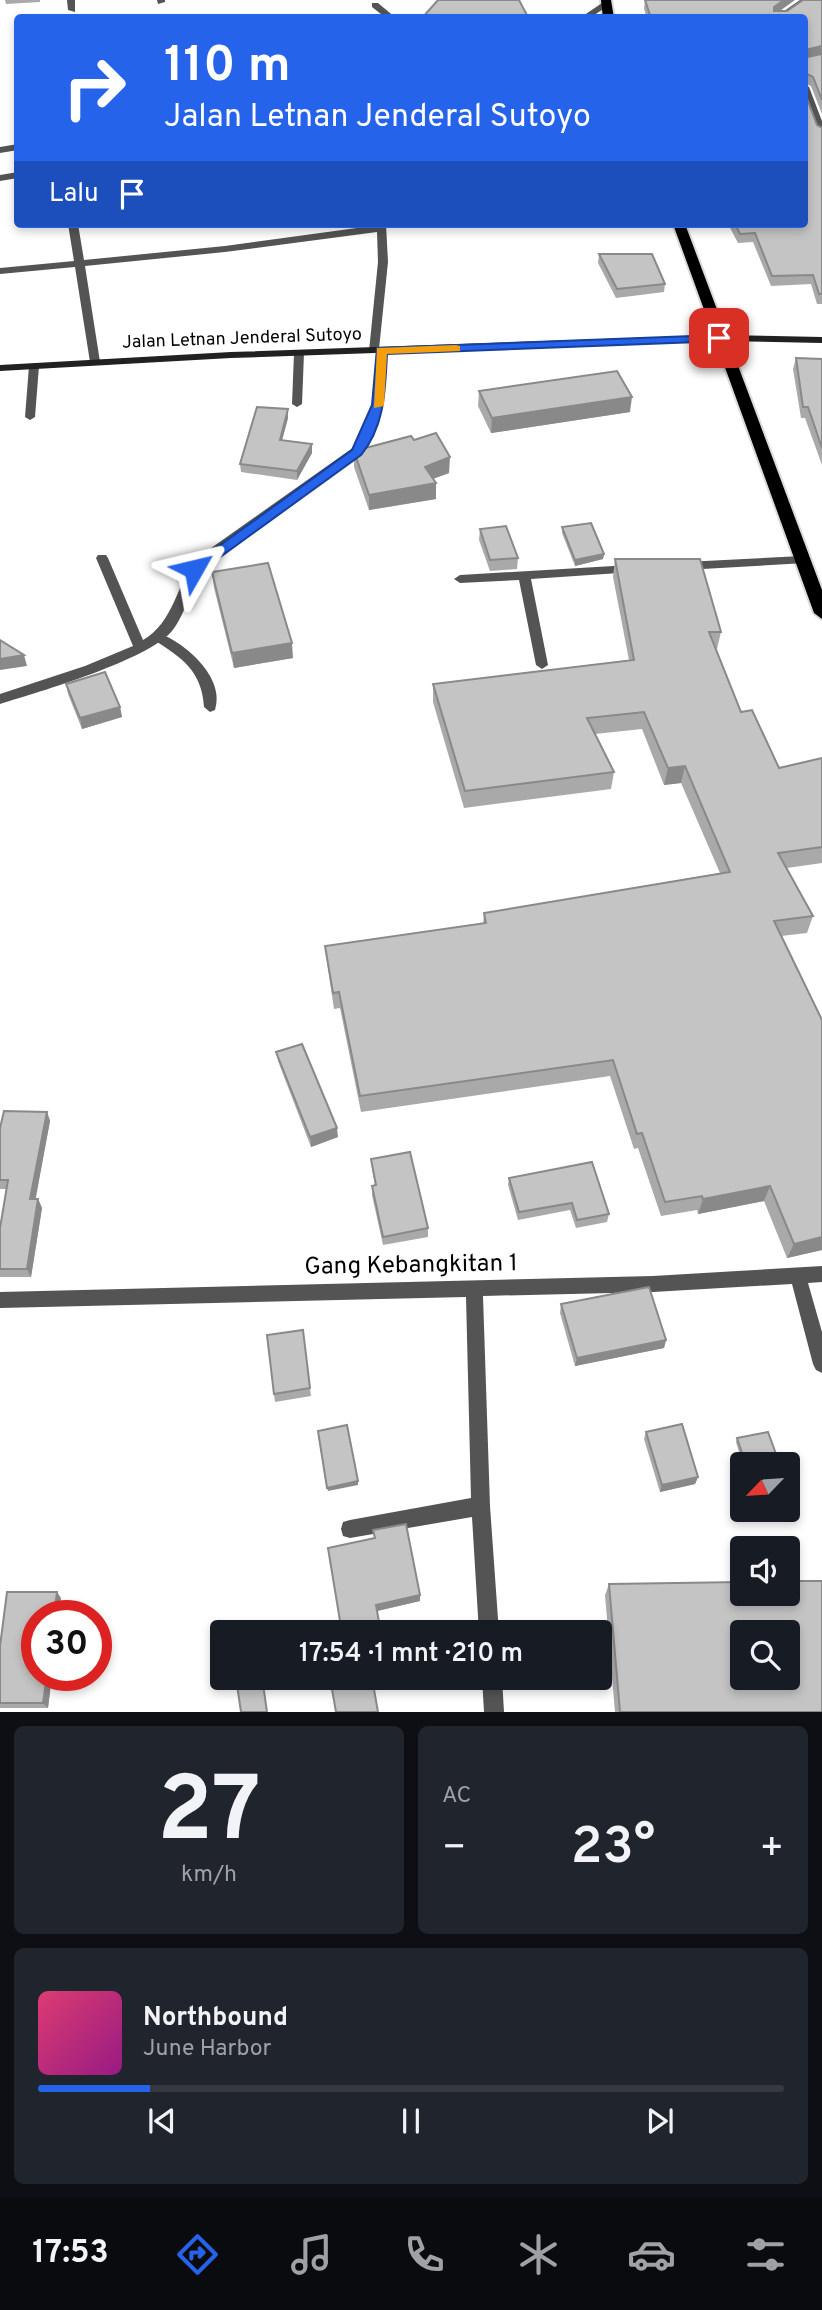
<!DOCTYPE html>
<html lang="id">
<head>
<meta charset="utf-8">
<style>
  :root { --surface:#171b24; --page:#20242c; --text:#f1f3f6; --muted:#9ea1a6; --line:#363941; --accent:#2563eb }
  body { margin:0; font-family:Overpass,sans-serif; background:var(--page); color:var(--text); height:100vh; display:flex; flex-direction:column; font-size:26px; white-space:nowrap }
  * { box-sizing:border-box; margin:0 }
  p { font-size:23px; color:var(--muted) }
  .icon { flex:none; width:38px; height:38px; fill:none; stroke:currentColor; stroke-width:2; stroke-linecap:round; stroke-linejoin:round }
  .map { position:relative; height:1712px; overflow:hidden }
  .panel { display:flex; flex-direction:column; gap:14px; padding:14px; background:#0d0f14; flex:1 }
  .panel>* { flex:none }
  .top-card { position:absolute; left:14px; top:14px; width:794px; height:214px; border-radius:7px; box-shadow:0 4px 10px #0003; background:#2563eb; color:#fff; overflow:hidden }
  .needle { width:46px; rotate:245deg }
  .controls { position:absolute; left:730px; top:1452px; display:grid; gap:14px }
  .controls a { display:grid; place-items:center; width:70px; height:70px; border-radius:7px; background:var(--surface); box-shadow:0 4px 10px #0003; font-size:35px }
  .speed { position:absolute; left:21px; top:1600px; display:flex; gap:14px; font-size:35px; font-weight:700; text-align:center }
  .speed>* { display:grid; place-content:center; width:91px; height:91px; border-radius:50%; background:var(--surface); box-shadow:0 4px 10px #0003; line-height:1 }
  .speed .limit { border:10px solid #d22; background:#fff; color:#111 }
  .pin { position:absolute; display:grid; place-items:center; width:60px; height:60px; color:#fff; margin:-30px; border-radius:14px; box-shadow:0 4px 10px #0006 }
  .me { position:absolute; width:77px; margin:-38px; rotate:53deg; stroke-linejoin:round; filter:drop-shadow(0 0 5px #0008) }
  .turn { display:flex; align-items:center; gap:24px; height:147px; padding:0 35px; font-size:32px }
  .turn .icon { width:91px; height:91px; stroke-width:2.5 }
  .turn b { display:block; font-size:49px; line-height:60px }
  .then { display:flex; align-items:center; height:66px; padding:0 35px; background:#0003; gap:14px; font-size:26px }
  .big { font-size:52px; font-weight:600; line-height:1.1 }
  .panel .tile { flex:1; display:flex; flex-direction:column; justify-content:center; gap:10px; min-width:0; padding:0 24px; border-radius:10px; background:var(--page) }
  .panel .dial { align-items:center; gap:0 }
  .dial b { font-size:91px; line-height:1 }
  .song { display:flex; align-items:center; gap:21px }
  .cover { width:84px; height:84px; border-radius:10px; background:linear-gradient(135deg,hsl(340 70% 55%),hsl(310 70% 35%)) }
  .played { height:7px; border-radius:4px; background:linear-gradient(90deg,var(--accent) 15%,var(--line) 15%) }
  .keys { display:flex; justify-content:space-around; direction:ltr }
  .heat { display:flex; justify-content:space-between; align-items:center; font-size:38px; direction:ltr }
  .panel .tiles { flex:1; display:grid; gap:14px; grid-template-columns:1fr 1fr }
  .tile:last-child { grid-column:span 2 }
  .trip { position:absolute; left:210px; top:1620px; width:402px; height:70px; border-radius:7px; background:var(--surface); box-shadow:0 4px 10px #0003; font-weight:600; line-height:70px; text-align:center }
  .tabs { display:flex; height:112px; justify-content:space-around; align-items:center; background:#090b0e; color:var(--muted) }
  .tabs .icon { width:49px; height:49px }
  .tabs .on { color:var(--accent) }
  .tabs b { font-size:32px; color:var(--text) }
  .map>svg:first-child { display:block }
</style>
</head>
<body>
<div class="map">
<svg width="822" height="1712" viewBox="0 0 822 1712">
  <rect width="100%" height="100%" fill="#fff"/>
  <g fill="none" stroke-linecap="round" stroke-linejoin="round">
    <defs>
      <path id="trunk" d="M601,0H611L614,18H603Z
        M673,224H685L822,590V619L814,613Z"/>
    </defs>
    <use href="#trunk" stroke="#dbdbdb" stroke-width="4"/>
    <path fill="#545454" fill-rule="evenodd" d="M158,633C185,642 226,678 215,710L210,712L204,707C202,671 182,658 154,640L152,637L154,634Z"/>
    <path fill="#545454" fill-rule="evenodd" d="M67,0H75V12L68,10Z
      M157,0H165V2L158,4Z
      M800,0H809L784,18H774Z
      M372,3H378L396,18H386L372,7Z
      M602,3L609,5L590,18H580Z
      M805,84L809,87L822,121V136L818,133L805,99Z
      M18,144V150L0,153V147Z
      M18,172V178L0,181V175Z
      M68,224H78L84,260L225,246L386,224L388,262L379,349L387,351C386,388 384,421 361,452L205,564C190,584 188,611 172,631C148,660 39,692 0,704V694L85,666L133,646L96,558L98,555H106L108,558L143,640C174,622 176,585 197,558L354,447C374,420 375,387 377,353L369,351L378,262L377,232L225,252L85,266L100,362L95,365L90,362L75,267L0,274V268L74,261Z
      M299,350L304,353L302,404L297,407L292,404L294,353Z
      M34,363L39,366L35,417L30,420L25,417L29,366Z
      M802,556L806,557V563L685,570L679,566L685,562Z
      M630,565L634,566V572L531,579L548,665L542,669L536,665L519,580L460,583L454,579L460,575Z
      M822,1266V1282L808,1283L822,1332V1373L816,1370L813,1364L792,1284L653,1292L483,1296L490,1506L499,1633H479L472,1517L350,1538L343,1536L341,1529L343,1522L350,1520L471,1498L466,1297L0,1308V1292L653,1276Z
      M482,1678H502L504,1712H484Z"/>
    <path fill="#212121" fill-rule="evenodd" d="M719,335L822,337V343L719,341L231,358L0,371V365L231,352Z"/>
    <use href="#trunk" fill="#000" fill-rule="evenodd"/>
  </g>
  <path fill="#a9a9a9" d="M5,0H40V2L6,4Z
    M645,0L787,11L822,0V114L811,86L805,83V18H647L644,9Z
    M817,125L822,128V304H817L811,284L771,286L753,242L738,243L728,224H805Z
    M599,254L665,284L664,292L616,298L598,263Z
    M796,358L822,359V465L805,418H801L793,369Z
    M479,391L630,412L491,433L478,406Z
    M288,409V418L282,440L312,444V453L297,480L241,472L240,464Z
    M414,440L449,473L433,479L436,483V499L369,510L354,467V451Z
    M562,527L604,554L603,559L575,566L562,533Z
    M480,529L518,558L517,569L490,571L479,540Z
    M615,559L721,632L717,649H716L741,712L779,768L822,758V863L787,868L813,916L807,933L781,936L822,1250L787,1258L764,1201L698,1214L697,1210L661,1216L638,1148L634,1149L610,1076L361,1112L340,1008L334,1009L327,962L325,946L483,924L484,913L720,873L681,783L664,785L642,729L595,734L614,772L611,789L464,808L433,702V684L629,660L613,577Z
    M212,572L293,658L234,668L214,588Z
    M66,684L120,707L122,717L82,729L68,694Z
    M276,1052L338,1137L311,1147L278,1061Z
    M47,1112L50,1121L35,1199H38L42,1208L31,1277H0V1228L7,1189H0V1128Z
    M371,1159L428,1228V1237L383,1245L372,1195V1186L375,1185L372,1169Z
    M509,1178L609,1214L607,1222L576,1228L570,1210L518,1220L508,1185Z
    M561,1304L666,1340L664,1348L575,1366L560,1313Z
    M303,1330L311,1396L275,1402L274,1394Z
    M646,1432L698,1477L695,1484L660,1492L644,1439Z
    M737,1438L780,1465H743L736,1442Z
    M373,1530L420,1601L377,1611L381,1633H342L374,1538Z
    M609,1584L822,1712H615L605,1595Z
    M61,1598L37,1675H52L48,1708H0V1646Z
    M236,1678H281L282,1683L264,1687Z"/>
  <path fill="#898989" d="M784,0H795L773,16L774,7Z
    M822,46V54L805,58V50Z
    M632,397L630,412L491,433L492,418Z
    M288,409V418L280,448V440Z
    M312,444V453L297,480V471Z
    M450,457L449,473L424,482L425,467Z
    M436,483V499L369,510V495Z
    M604,554L603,559L575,566V560Z
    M292,643L293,658L234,668L232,653Z
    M24,655L27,666L0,670V659Z
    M120,707L122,717L82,729L80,718Z
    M685,766L681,783L664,785L668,768Z
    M47,1112L50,1121L34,1208L30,1199Z
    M337,1128L338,1137L311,1147L310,1137Z
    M770,1186L764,1201L698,1214L703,1199Z
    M38,1199L42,1208L31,1277L27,1269Z
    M822,1237V1250L787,1258L794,1244Z
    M666,1340L664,1348L575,1366L577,1358Z
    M698,1477L695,1484L660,1492L662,1485Z
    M358,1481V1485L328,1491L327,1488Z
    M57,1592L61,1598L58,1615H54Z
    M420,1595V1601L377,1611L376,1605Z
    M47,1675H52L48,1708L43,1703Z"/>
  <path fill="#c4c4c4" stroke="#898989" stroke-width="2" fill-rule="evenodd" d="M438,0H519L528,17L422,18Z
    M645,0H784L774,7V11H787L803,0H822V46L805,50V18H651Z
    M805,52L807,57L822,54V100L813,77L805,73Z
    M805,93L817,125L822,128V294H819L813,275L772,276L755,233L740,234L735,224H805Z
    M599,254H652L665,284L617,289Z
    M796,358L822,359V448L808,407H803Z
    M617,371L632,397L492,418L479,391Z
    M257,407L288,409L280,440L312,444L297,471L240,464Z
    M436,433L450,457L425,467L436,483L369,495L354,451L411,436L414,440Z
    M591,523L604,554L575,560L562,527Z
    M506,526L518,558L490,560L480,529Z
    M615,559H700L721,632H709L741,712L752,710L779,768L822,758V847L778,853L813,916L774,921L822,1020V1237L794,1244L770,1186L703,1199L702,1196L665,1202L642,1133L637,1134L613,1060L360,1096L339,992L333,993L325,946L486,923L484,913L730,872L685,766L668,768L644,712L587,718L614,772L465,791L433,684L634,660Z
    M268,563L292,643L232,653L212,572Z
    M0,640L24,655L0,659Z
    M105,672L120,707L80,718L66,684Z
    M302,1044L337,1128L310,1137L276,1052Z
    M4,1111L47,1112L30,1199H38L27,1269H0V1228L8,1180H0V1128Z
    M410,1152L428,1228L383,1237L372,1186L376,1185L371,1159Z
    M592,1162L609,1214L577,1220L572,1203L519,1212L509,1178Z
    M649,1287L666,1340L577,1358L561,1304Z
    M303,1330L310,1388L274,1394L267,1335Z
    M682,1424L698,1477L662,1485L646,1432Z
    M347,1425L358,1481L327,1488L318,1431Z
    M768,1432L780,1465H746L737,1438Z
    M406,1524L420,1595L376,1605L380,1628L360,1633H342L328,1548L375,1538L373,1530Z
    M788,1581H822V1712H620L609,1584L742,1582V1594H788ZM742,1633H788V1678H742Z
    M7,1592H57L54,1615H37V1675H47L43,1703H0V1646Z
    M236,1678H281V1680L263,1684L267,1712H241Z
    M330,1678H372L378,1712H336Z"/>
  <path fill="#2563eb" stroke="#184099" stroke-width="2" d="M719,335L724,336V341L387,354C385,390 385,426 361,455L198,573L194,574L187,569L352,450L372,405L377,348Z"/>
  <path fill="#f59e0b" d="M456,345L460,346V351L387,354L384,406L374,408L377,348Z"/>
  <g text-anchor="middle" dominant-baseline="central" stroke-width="5" stroke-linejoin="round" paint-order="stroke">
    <g font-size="18" fill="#000" stroke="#fff">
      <text transform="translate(242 339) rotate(-2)">Jalan Letnan Jenderal Sutoyo</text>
    </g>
    <g font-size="24" fill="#000" stroke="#fff">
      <text transform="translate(411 1266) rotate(-1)">Gang Kebangkitan 1</text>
    </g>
  </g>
</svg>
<div class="controls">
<a><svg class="needle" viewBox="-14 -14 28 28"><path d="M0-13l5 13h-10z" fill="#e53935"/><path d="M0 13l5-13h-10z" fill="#9ea1a6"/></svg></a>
<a><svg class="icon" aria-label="sound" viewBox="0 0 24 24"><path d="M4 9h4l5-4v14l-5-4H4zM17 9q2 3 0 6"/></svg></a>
<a><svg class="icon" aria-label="search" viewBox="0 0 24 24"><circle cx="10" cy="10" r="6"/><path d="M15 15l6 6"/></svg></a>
</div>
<div class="speed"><div class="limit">30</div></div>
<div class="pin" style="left:719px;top:338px;background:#d93025"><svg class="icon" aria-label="arrive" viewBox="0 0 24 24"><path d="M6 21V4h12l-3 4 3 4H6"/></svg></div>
<svg class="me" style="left:194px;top:569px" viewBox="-20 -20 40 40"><path d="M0-17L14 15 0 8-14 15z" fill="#2563eb" stroke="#fff" stroke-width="4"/></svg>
<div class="trip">17:54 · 1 mnt · 210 m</div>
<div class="top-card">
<div class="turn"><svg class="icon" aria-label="right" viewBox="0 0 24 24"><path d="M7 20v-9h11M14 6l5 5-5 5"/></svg><div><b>110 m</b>Jalan Letnan Jenderal Sutoyo</div></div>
<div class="then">Lalu<svg class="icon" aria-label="arrive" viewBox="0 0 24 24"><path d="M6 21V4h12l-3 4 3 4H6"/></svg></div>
</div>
</div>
<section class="panel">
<div class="tiles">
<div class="tile dial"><b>27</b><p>km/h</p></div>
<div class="tile"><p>AC</p>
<div class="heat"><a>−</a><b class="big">23°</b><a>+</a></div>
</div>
<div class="tile">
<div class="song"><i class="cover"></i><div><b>Northbound</b><p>June Harbor</p></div></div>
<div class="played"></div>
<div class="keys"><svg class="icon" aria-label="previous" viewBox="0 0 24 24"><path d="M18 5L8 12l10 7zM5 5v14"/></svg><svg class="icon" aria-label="pause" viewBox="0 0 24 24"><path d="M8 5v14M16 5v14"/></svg><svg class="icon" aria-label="next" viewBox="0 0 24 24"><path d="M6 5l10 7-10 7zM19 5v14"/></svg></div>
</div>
</div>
</section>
<nav class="tabs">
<b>17:53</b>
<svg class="icon on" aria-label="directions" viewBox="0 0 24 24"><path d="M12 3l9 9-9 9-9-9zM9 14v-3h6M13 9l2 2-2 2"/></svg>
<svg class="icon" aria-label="music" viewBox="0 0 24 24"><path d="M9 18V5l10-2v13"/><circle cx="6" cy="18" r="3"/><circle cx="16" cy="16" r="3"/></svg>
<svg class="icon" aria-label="phone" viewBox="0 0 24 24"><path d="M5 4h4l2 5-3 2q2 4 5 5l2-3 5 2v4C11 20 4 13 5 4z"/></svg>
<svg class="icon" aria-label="climate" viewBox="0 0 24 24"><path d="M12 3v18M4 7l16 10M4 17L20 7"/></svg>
<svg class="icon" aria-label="car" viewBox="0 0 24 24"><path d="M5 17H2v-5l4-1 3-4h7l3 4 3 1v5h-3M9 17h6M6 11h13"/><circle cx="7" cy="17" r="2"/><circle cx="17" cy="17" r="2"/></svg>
<svg class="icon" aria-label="filters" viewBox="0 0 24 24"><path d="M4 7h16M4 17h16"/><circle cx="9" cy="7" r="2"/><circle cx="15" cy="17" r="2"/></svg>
</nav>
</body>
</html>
